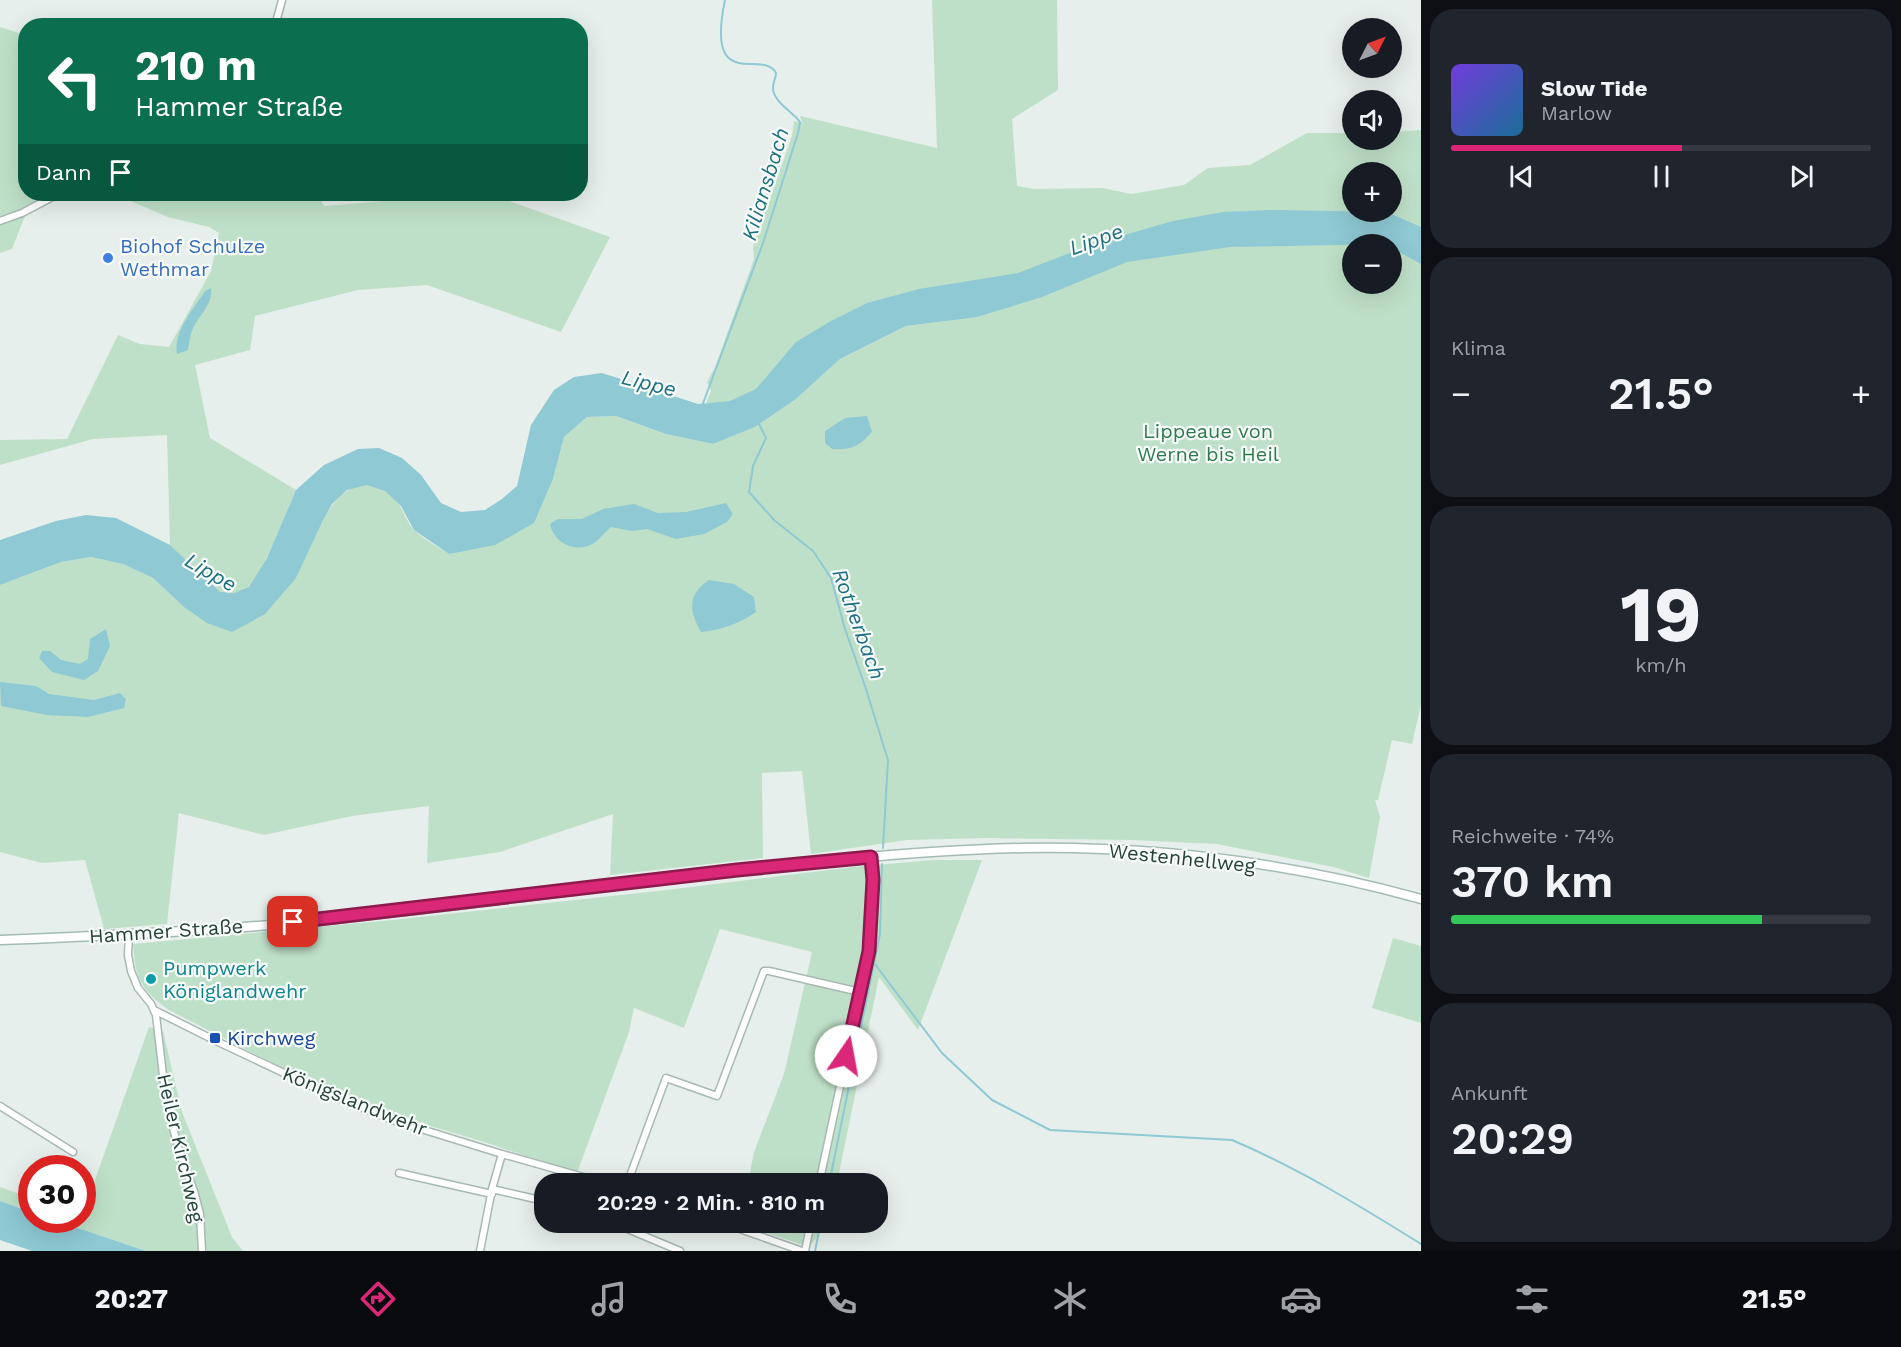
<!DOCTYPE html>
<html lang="de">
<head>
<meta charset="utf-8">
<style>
  :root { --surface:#171b24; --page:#20242c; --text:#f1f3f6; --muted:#9ea1a6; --line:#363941; --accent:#db2777 }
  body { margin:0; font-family:"Work Sans",sans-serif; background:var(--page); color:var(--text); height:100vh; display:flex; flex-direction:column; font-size:22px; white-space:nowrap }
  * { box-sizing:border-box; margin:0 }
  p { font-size:20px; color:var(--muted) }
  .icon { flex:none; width:33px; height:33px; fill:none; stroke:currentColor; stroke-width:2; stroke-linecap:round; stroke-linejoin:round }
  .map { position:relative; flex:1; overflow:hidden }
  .panel { display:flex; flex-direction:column; gap:9px; padding:9px; background:#0d0f14; width:480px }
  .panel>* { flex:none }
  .guide { position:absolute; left:18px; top:18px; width:570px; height:183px; border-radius:24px; box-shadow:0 6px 24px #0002; background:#0b6e4f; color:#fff; overflow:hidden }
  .needle { width:39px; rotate:48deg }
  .fabs { position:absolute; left:1342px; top:18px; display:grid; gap:12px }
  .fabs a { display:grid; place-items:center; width:60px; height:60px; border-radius:50%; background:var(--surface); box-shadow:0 6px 24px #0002; font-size:30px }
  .speed { position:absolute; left:18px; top:1155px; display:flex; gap:12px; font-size:30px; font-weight:700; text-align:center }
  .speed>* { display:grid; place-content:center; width:78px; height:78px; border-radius:50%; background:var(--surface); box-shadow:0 6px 24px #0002; line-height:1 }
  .speed .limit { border:9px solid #d22; background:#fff; color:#111 }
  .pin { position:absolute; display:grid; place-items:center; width:51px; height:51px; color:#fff; margin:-26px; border-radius:12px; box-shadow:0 3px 9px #0006 }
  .me { position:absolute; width:66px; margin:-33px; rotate:12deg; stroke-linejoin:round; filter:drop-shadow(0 0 4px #0008) }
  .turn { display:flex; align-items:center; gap:21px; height:126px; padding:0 18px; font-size:27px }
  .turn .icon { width:78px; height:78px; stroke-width:2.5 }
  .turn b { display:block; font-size:42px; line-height:51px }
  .then { display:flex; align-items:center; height:57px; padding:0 18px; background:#0003; gap:12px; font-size:22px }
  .big { font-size:45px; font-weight:600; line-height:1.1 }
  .panel .widget { flex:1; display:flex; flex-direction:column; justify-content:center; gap:9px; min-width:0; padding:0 21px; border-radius:24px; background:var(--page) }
  .panel .dial { align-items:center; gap:0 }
  .dial b { font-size:78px; line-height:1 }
  .song { display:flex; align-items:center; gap:18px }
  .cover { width:72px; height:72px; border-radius:9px; background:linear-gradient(135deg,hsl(260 70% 55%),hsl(200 70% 35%)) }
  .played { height:6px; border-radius:3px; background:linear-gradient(90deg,var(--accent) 55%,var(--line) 55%) }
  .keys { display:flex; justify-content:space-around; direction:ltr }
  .heat { display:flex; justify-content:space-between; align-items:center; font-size:33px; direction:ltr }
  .charge { height:9px; border-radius:4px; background:linear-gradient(90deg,#34c759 74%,var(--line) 0) }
  .trip { position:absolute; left:534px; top:1173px; width:354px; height:60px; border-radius:24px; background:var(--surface); box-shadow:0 6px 24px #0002; font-weight:600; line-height:60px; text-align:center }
  .tab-bar { display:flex; height:96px; justify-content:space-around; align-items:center; background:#090b0e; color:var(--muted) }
  .tab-bar .icon { width:42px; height:42px }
  .tab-bar .selected { color:var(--accent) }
  .tab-bar b { font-size:27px; color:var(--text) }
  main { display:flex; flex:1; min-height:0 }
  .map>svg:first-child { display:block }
</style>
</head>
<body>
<main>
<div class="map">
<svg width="1421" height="1251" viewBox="0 0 1421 1251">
  <rect width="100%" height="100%" fill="#e6efeb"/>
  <path fill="#bfe0c8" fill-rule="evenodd" d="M932,0H1057L1058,90L1012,119L1017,186L1035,189L1103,188L1131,194L1184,185L1208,168L1250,165L1307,133H1353V140H1392V132L1421,130V705L1412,744L1392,740L1378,800H1375L1380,817L1369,878L1333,867L1217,844L1132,840L987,838L907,840L811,854L802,771L762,773L763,858L610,875L613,814L500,852L427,863L429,806L352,816L264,835L179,813L167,924L104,929L85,860L42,863L0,852V585L61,562L91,557L123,564L153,578L184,607L296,578C310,547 337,461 385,491C403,502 404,520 415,531C425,540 438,547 449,554L553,479L564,437L587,417L616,416L666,434L713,444L755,427L796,399L840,359L906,326L945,321V295L766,402L706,403L711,391L707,382L715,367L754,259L753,247L792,136L794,121L802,123L800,116L937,148ZM1353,172H1392V212H1353ZM1353,244H1392V284H1353Z
    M0,27L25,35L26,194H68L25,216L12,249L0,253Z
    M88,194H318L324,206L468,194H490L610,237L561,332L427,285L358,290L255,316L250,350L195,365L210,438L296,490C287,509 262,578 247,588C238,594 230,593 220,593L170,545L167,435L93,439L0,465V440L67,439L118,335L140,344L169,347L211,271L219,233L209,227L168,217L119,196Z
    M933,860H982L918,1030L879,977L837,1183H748L754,1152L784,1074L812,952L720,929L684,1028L634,1008L629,1032L577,1173L481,1141L393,1115L323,1089L169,1010C141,991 135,977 133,944L383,921L658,891L853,867Z
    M1393,938L1421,946V1023L1372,1008Z
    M149,1027L163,1031L182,1112L232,1237L243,1251H146L54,1220H82L83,1214Z
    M0,1187L31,1198V1212L0,1201Z
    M750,1223H828L809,1247L749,1227Z"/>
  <path fill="#8ec9d4" d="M1274,210L1387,212L1421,227V264L1392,248V244L1230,247L1127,262L1042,297L977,317L906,326L840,359L796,399L755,427L713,444L666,434L616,416L587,417L564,437L553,479L534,523L495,545L449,554L414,530L401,506L385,491L367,485L347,490L332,504L322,522L296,578L265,614L232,632L207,623L184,607L153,578L123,564L91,557L61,562L0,585V540L56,521L86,515L116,518L170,545L220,592L234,593L249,587L267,558L296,490L324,465L358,449L379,448L402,458L421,475L441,503L461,512L485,510L502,499L517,486L531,425L554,390L574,377L602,373L698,404L730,401L756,389L796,342L831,321L867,303L919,289L1018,273L1093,244L1173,221L1223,212Z
    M211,288C213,306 198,315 192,331C190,337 189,344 188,350L177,354C173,331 194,309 205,291Z
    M867,416L872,432C858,447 852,450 832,449L825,443V431L845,418Z
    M726,503L733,514L727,522L704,534L676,539L647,529L632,531L611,527C605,532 600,539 594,543C577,554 554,544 550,524L558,519H582L603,509L634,504L658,513L686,512Z
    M709,580L734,584L754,597L756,612C736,625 724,629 701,632C689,611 687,594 709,580Z
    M106,629L110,646L98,671L84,680L52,672L39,658L42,651H50L61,660L80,664L88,659L90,639Z
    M0,682L36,686L49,694L94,700L120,693L126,699L124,708L88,717L47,715L1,706Z
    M0,1201L31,1212L32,1220H54L146,1251H32L0,1240Z"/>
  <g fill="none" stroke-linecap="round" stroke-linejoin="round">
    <path stroke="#8ec9d4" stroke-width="2" d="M702,406L763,243L798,133L800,122C793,112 772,101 773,87C773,83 776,77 776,73C763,48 705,95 725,0
      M758,422L766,438L753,466L749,492L774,520L813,551L831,578L845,629L865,686L888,760L883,848
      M874,963L942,1053L992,1100L1050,1130L1232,1140C1298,1168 1360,1206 1421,1244
      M829,1184L880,934L882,864
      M815,1251L821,1222"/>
    <defs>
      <path id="minor" d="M275,26L282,0
        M0,221L22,213L58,194
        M129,935L128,955L131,971L138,988L151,1004L156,1015L164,1084L171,1121L181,1157L194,1191L200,1214L202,1251
        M154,1010L214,1040L324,1092L392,1120L502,1154L608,1184
        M0,1106L73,1152
        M399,1173L492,1194
        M627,1184L666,1078L717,1096L764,971H769L860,992
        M819,1184L869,951L873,880L871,857
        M492,1189L544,1201
        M611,1222L680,1251
        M720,1222L802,1251
        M480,1251L492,1189L502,1154
        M805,1251L811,1222"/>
      <path id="secondary" d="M0,940C105,936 211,931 316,921C406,912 496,900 587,889C732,872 877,851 1023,848C1157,846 1292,863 1421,899"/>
    </defs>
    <use href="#minor" stroke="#a8b8b2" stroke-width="9"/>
    <use href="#secondary" stroke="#a4bbb3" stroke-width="11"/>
    <use href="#minor" stroke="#fff" stroke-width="6"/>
    <use href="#secondary" stroke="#fff" stroke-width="8"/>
  </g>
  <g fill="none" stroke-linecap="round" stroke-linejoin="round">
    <defs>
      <path id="route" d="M293,922L737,870L871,857L873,880L869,951L846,1056"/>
    </defs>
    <use href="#route" stroke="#8e194d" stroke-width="15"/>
    <use href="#route" stroke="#db2777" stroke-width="10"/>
  </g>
  <circle fill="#3f7fe0" stroke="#f7fbf9" stroke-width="2" cx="108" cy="258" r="6"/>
  <circle fill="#0f9aa8" stroke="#f7fbf9" stroke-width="2" cx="151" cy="979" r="6"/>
  <rect fill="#1a4fb4" stroke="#f7fbf9" stroke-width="2" x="209" y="1032" width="12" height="12" rx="3"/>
  <g text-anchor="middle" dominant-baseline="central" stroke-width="4.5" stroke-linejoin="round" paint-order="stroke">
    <g font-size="20" fill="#366cbe" stroke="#f7fbf9" text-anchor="start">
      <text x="120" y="246">Biohof Schulze<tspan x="120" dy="23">Wethmar</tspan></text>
    </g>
    <g font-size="20" fill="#2d7a4b" stroke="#f7fbf9">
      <text x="1208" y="431">Lippeaue von<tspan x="1208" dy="23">Werne bis Heil</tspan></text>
    </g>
    <g font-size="20" fill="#24423a" stroke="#f7fbf9">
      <text transform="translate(1182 858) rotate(6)">Westenhellweg</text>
      <text transform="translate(166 931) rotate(-4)">Hammer Straße</text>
      <text transform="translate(355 1101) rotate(22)">Königslandwehr</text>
      <text transform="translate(181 1148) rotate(77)">Heiler Kirchweg</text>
    </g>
    <g font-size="20" fill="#0d838f" stroke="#f7fbf9" text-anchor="start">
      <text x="163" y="968">Pumpwerk<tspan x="163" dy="23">Königlandwehr</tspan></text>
    </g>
    <g font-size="20" fill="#164399" stroke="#f7fbf9" text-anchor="start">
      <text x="227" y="1038">Kirchweg</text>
    </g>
    <g font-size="21" font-style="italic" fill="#1c6f80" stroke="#f7fbf9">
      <text transform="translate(765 184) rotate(-73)">Kiliansbach</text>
      <text transform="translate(1096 239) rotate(-20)">Lippe</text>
      <text transform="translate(649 383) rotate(14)">Lippe</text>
      <text transform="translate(211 572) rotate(30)">Lippe</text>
      <text transform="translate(859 624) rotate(70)">Rotherbach</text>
    </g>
  </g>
</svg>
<div class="fabs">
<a><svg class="needle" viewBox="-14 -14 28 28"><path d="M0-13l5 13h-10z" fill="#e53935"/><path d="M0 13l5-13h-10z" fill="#9ea1a6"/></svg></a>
<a><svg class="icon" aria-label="sound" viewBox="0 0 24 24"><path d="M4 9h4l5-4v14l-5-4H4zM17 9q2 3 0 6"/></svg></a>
<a>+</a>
<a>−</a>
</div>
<div class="speed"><div class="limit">30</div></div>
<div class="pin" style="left:293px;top:922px;background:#d93025"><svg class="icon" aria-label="arrive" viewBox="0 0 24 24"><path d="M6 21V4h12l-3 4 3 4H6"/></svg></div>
<svg class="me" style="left:846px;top:1056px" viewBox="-20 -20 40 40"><circle r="19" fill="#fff"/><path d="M0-13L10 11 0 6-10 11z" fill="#db2777"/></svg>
<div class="trip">20:29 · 2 Min. · 810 m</div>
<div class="guide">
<div class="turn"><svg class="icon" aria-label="left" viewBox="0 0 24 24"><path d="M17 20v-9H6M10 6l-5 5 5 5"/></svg><div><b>210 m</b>Hammer Straße</div></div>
<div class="then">Dann<svg class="icon" aria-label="arrive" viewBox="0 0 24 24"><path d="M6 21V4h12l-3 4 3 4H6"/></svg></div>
</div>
</div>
<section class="panel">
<div class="widget">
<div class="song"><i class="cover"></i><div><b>Slow Tide</b><p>Marlow</p></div></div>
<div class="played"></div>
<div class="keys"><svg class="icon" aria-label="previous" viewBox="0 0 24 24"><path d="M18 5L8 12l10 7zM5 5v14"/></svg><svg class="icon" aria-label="pause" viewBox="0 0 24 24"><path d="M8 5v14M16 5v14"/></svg><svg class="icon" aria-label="next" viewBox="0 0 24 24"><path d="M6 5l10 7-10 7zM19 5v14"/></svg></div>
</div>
<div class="widget"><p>Klima</p>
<div class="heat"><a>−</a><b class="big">21.5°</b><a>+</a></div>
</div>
<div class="widget dial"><b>19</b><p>km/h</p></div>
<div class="widget"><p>Reichweite · 74%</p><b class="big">370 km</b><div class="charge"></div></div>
<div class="widget"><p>Ankunft</p><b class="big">20:29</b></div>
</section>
</main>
<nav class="tab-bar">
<b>20:27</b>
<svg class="icon selected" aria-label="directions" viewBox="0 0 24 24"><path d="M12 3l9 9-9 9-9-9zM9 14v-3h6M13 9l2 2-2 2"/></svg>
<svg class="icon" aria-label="music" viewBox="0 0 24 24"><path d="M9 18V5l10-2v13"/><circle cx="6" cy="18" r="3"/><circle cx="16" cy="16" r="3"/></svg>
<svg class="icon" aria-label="phone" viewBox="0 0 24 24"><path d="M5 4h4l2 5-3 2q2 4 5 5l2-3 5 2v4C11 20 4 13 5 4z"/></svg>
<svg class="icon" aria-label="climate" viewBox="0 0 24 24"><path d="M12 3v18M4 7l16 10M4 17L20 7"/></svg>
<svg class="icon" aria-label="car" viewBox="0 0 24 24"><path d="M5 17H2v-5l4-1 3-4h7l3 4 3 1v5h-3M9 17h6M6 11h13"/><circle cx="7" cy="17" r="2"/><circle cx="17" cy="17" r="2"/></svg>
<svg class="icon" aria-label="filters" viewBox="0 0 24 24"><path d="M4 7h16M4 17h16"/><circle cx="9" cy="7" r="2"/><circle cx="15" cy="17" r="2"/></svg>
<b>21.5°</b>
</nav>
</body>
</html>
